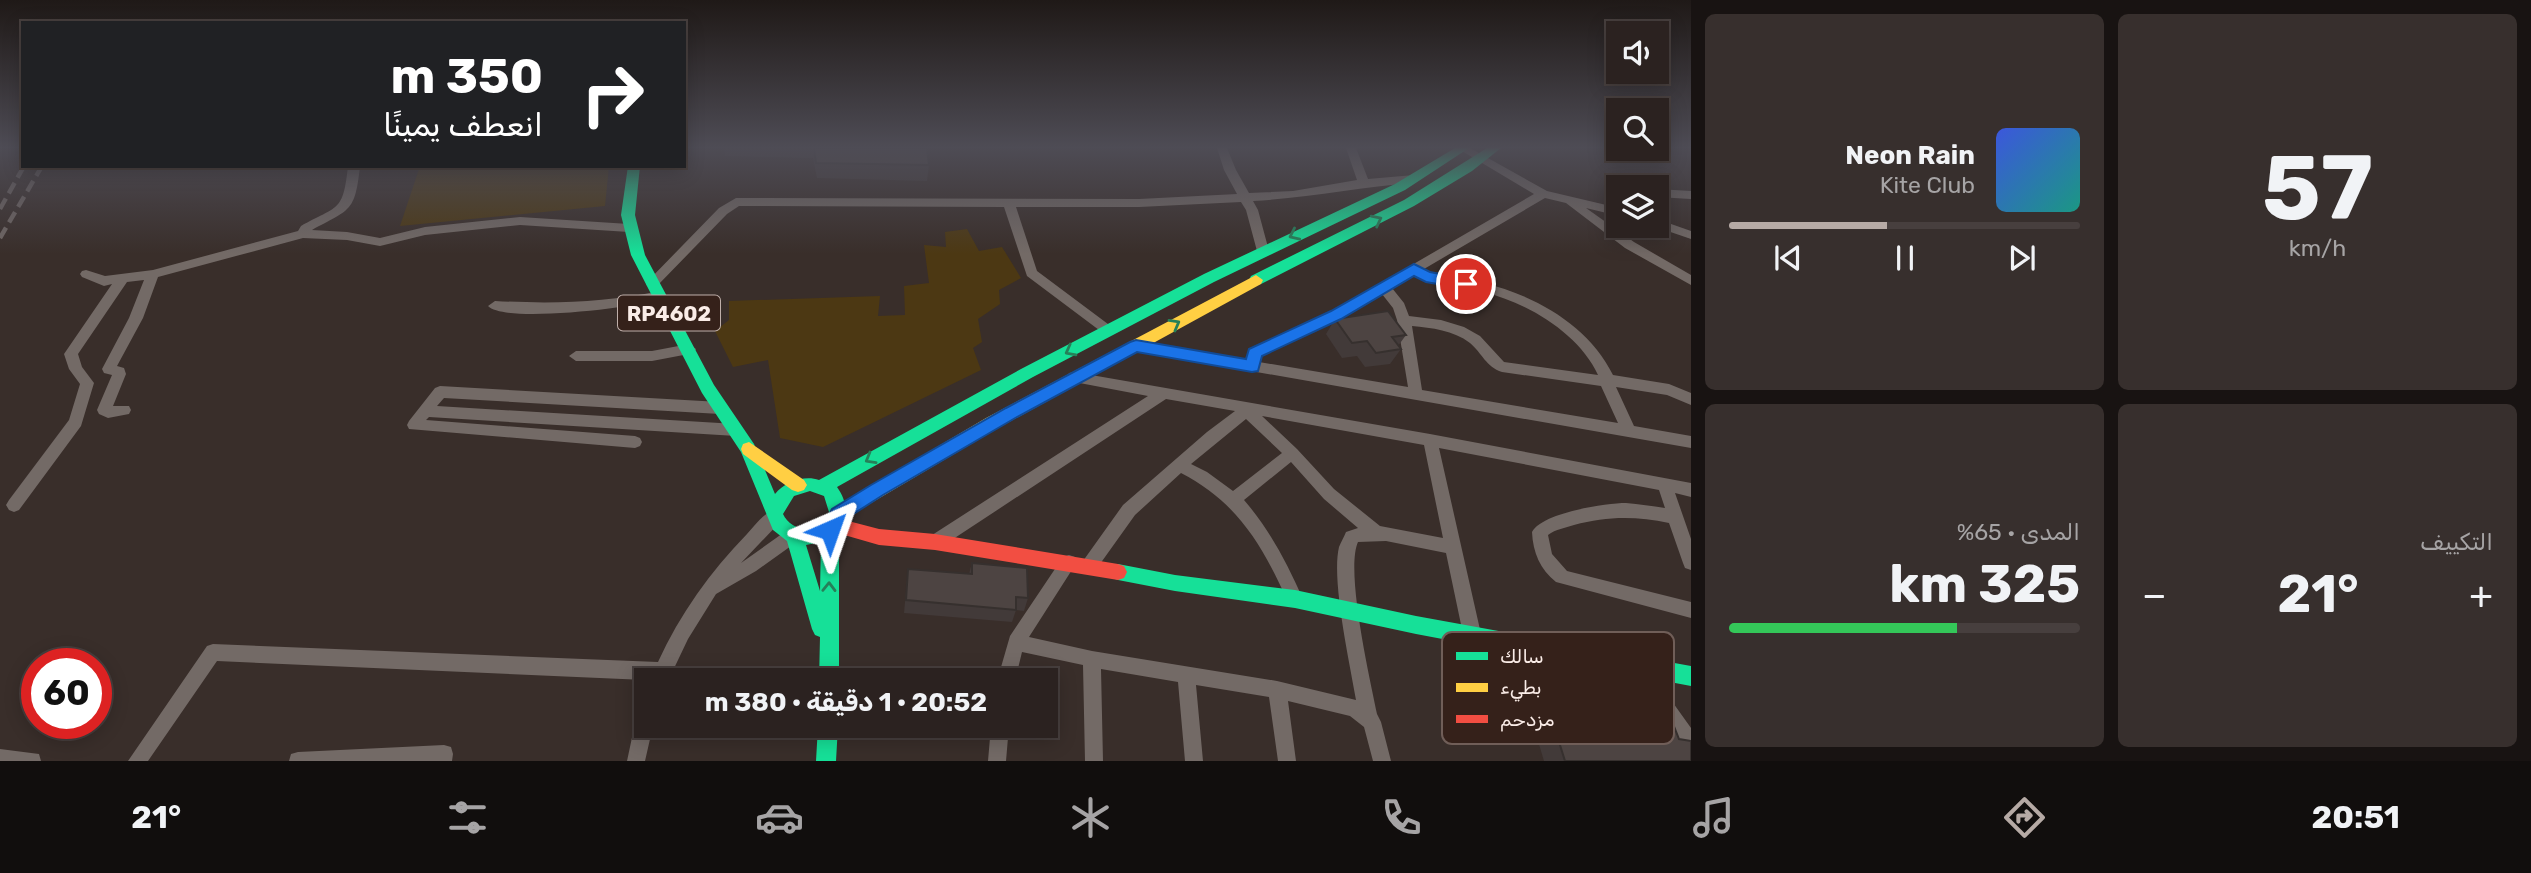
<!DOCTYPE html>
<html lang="ar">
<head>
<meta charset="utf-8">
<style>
  :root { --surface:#2b2220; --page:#372f2d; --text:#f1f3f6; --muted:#a6a4a5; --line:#473f3e; --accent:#b6aaa5 }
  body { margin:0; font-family:Rubik,"Noto Naskh Arabic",sans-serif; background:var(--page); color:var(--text); direction:rtl; height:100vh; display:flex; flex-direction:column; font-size:26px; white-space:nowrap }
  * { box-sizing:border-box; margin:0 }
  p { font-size:23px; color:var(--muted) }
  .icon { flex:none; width:38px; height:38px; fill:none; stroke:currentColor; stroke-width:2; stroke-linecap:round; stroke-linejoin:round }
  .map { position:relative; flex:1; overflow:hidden; direction:ltr }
  .drawer { display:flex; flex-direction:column; gap:14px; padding:14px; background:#181312; width:840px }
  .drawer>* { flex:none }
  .guide { position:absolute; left:21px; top:21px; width:665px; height:147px; border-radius:0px; box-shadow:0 4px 18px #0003,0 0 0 2px var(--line); direction:rtl; background:#202124; color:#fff; overflow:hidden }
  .controls { position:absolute; left:1606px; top:21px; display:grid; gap:14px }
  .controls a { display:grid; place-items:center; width:63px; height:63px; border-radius:0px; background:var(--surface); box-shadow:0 4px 18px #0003,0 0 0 2px var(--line); font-size:35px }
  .speed { position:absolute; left:21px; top:648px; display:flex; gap:14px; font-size:35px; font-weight:700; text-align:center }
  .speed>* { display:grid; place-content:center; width:91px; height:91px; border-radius:50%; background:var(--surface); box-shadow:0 4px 18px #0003,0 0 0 2px var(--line); line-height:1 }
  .speed .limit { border:10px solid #d22; background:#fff; color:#111 }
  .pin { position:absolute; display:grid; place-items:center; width:60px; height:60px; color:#fff; margin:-30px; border:4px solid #fff; border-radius:50%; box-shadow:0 2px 7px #0007 }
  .me { position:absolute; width:77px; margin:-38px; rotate:43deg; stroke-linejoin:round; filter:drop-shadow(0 0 5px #0008) }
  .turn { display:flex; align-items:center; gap:24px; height:147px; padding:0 28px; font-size:32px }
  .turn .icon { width:91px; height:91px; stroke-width:2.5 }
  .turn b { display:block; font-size:49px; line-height:60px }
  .big { font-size:52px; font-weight:700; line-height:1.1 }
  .drawer .tile { flex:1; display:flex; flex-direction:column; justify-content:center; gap:10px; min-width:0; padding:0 24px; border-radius:10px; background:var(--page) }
  .drawer .dial { align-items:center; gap:0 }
  .dial b { font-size:91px; line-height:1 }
  .song { display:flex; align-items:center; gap:21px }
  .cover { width:84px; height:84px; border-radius:10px; background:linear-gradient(135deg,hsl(230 70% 55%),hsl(170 70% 35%)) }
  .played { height:7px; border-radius:4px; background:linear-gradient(90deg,var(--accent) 45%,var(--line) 45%) }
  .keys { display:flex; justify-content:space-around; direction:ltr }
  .heat { display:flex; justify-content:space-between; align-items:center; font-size:38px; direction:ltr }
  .charge { height:10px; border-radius:5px; background:linear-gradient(90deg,#34c759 65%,var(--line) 0) }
  .drawer .tiles { flex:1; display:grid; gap:14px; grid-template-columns:repeat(2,1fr) }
  .trip { position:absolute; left:634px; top:668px; width:424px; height:70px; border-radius:0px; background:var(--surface); box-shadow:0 4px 18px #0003,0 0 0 2px var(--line); font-weight:700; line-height:70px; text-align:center; direction:rtl }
  .dock { display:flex; height:112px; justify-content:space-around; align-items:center; background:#110e0d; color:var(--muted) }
  .dock .icon { width:49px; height:49px }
  .dock .active { color:var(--accent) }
  .dock b { font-size:32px; color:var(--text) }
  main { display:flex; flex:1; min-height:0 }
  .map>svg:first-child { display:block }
</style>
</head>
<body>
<main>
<section class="drawer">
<div class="tiles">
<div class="tile dial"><b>57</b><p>km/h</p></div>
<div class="tile">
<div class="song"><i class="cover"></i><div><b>Neon Rain</b><p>Kite Club</p></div></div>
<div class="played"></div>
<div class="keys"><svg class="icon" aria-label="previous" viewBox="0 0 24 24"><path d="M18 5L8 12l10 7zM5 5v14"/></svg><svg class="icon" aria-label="pause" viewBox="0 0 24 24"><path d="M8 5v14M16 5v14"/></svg><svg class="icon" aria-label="next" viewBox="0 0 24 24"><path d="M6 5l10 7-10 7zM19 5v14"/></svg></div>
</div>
<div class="tile"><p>التكييف</p>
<div class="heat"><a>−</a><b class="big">21°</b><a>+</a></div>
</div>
<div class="tile"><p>المدى · 65%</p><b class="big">325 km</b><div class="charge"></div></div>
</div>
</section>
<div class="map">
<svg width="1691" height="761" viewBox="0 0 1691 761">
  <rect width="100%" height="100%" fill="#392e2a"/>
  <path fill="#4c3813" d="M420,166H609L605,206L400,226Z
    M967,229L979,251L1002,247L1021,278L999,290L1000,304L978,319L982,342L973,348L981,370L823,447L780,438L768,360L733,367L715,331L729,320V301L880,296L878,316L905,315L904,286L929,283L924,245L946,247L945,232Z"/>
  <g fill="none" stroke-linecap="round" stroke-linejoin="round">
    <path fill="#736a66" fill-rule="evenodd" d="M1217,148H1227L1236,170L1249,193L1293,191L1357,180L1346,148H1356L1368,179L1414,175L1420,179L1414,183C1360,187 1307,198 1253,201L1258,210L1269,251L1263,255L1257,251L1246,210L1241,202L1139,207H1016L1037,271L1112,327L1114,331L1107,336L1027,276L1004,207L739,206L727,214L657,286H647L646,283L719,208L736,198L1139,199L1237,194L1224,170Z
      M1457,148H1470L1547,191L1619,208V216L1586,208L1634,242L1691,275V285L1625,248L1566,203L1545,198L1424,269C1443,278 1463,278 1483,283C1535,295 1589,326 1613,375L1669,384L1691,393V405L1667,395L1616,387L1634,426L1691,436V448L1131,350L1129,346L1131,342L1136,341L1246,360L1249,349L1331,312L1534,194ZM1415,275C1436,285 1460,286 1483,292C1526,302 1579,333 1598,375L1504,362L1480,336L1464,327L1441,320L1409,316L1404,303L1392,288ZM1382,294L1393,308L1397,320L1408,387L1259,362L1260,356L1341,318ZM1412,326C1432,328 1453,330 1470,343C1482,353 1486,367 1502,372L1601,386L1618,423L1422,390Z
      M348,166H360C355,213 350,209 312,230L347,232L380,238L425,227L520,217L629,224L635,228L629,232L520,225L425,235L380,246L347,240L303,238L158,277L143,318L117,366L124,368L126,374L113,406H129L131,410L129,414L108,418L99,414L97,410L112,375L104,373L102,369L129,318L144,280L127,282L78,354L82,367L94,383L81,426L19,510L14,512L9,510L6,505L9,500L69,420L80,384L69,369L64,354L112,284L104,286L82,277L80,274L82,271L86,270L105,276L153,270L298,231L301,226C338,205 343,213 348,166Z
      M1657,189L1691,191V199L1657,197Z
      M1657,219L1691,231V239L1653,226H1657Z
      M659,291L665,296L664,299C637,307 505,324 488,306L495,301C551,304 604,303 659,291Z
      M689,344L696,349L694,353L652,361H576L569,356L576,351H652Z
      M1074,372L1430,434L1691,483V497L1675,493L1691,539V570L1685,568L1683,563L1669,523C1636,516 1607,516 1574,525C1565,528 1556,529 1548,535L1552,554L1567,571L1691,602V618L1556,582C1540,569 1533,553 1532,532C1542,513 1605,503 1626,503C1639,504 1652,506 1665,508L1659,490L1439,448L1481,634L1478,640L1472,642L1466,640L1463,634L1446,553L1386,541L1358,542C1345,571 1370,679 1377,714L1381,722L1391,761H1373L1364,727L1350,716L1288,701L1296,761H1278L1269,697L1196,685L1203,761H1185L1178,682L1101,669L1103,761H1085L1083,665L1022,652L1015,681H997L1010,636L1063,557L1069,555L1075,557L1077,562L1029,637L1092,651L1277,681L1356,700C1350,664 1331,580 1339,547C1341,542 1344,537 1346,532L1358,528L1324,499L1291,462L1244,500C1270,530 1287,563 1303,599L1301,604L1295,607L1289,604C1263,547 1239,503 1181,473L1135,515L1095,571L1089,573L1083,571L1081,566L1083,561L1123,505L1207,432L1235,411L1166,399L941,547L935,549L929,547L927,542L929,537L1148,396L1069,381L1067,377L1069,373ZM1262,416L1424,445L1443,538L1380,526L1334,489L1297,449ZM1246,419L1282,453L1233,491L1207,472L1191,464Z
      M440,386L720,402L725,404L727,408L725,412L720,414L444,398L437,406L736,424L741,426L743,430L741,434L736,436L429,417L426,420L635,436L640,438L642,442L640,446L635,448L409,429L407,425L409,421L435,388Z
      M775,509L781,511L783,516L781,521L741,563L786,531L792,529L798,531L800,536L798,541L756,571L716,594L688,639L668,681L217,661L148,761H128L207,646L213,644L658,662C680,614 710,572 747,534C755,525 764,513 775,509Z
      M1655,683L1661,686L1691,728V753L1684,751L1649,698L1646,692L1649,686Z
      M646,705V726H653L645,761H627L637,714L640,708Z
      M991,726H1009L1006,761H988Z
      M444,745L451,747L453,754L452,761H289L291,754L298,752Z
      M0,749L39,754L41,761H0Z"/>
    <path fill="#16e098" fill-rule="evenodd" d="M1455,148H1469L1405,190L1214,282L1033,377L837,487C848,503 847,512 839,529V681H819L820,637L815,635L812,629L787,541L773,530L741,452L702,393L631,255L621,215L628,166H640L635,215L645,255L714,385L754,444L775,494C785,482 804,475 819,480L1021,369L1204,274L1395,184ZM810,491L824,496L829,512C827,516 827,520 824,523C812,536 789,528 783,514L794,496ZM821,542L820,591L806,545Z
      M1487,148H1501L1472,171L1414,206L1261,284L1256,285L1249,280L1251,276L1404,200Z
      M1118,564L1175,575L1295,590L1416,616L1691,666V686L1416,634L1295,608L1175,591L1118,580L1112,578L1109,572L1112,566Z
      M818,726H838L836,761H816Z"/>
    <path fill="#ffcf43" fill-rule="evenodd" d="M1256,275L1263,280L1261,284L998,428L844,519L838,522L832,519L829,514L832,509L986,418Z
      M749,442L804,480L807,485L804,490L798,492L792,490L743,454L741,449L743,444Z"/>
    <path fill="#f24e42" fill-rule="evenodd" d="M833,517L879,529L935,534L1118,564L1124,566L1127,572L1124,578L1118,580L935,550L879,545L827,530L824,525L827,520Z"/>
    <path stroke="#706764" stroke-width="4.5" stroke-dasharray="12 6" stroke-linecap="butt" d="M0,209L24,166
      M0,238L42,166"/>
  </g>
  <path fill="#423a39" d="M724,148H927L929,165L927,181L817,178L813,158L725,156Z
    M1335,319L1406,335L1398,346L1401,349L1390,364L1365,367L1357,356L1342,358L1326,334Z
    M972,563L1028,598L1024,611L1016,610L1012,622L904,613L908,569L969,574Z
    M1530,649L1679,739L1691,761H1544L1514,661Z"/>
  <path fill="#4d4442" stroke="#36302e" stroke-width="2" d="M814,148H927L929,165L816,163Z
    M1388,311L1406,335L1392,337L1401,349L1376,353L1367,341L1352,343L1335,319Z
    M972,563L1027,568L1028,598L1016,597V610L906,600L908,569L972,574Z
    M1530,649L1651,668L1679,739L1691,741V761H1565Z"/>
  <defs><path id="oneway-chevron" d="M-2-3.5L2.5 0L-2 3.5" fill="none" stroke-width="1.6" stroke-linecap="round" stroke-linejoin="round" transform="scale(1.75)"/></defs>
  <g stroke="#268059">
    <use href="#oneway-chevron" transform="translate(1377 220) rotate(-27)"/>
    <use href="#oneway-chevron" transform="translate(1294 235) rotate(155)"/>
    <use href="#oneway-chevron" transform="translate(1175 324) rotate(-29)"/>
    <use href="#oneway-chevron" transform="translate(1070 351) rotate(152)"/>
    <use href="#oneway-chevron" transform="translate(870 459) rotate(150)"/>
    <use href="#oneway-chevron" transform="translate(829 587) rotate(-89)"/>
  </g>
  <linearGradient id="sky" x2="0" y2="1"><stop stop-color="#1f1917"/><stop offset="0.58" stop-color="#4e4c55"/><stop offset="1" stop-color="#4e4c55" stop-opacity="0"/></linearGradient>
  <rect width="1691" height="254" fill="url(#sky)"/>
  <path fill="#1a73e8" stroke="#114b97" stroke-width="2" d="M1414,264L1430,272L1471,280L1473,284L1466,289L1426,282L1414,276L1341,319L1262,356L1258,371L1252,372L1137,352L1017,417L883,495L844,520L836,535L830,537L823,535L821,530L832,509L871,485L1006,408L1130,342L1136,340L1246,359L1249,349L1331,311Z"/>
  <g text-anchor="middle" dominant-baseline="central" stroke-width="5" stroke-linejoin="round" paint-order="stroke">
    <rect fill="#35211a" stroke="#bfafaa" stroke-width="2" x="618" y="295.5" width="102" height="35" rx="5"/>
    <g font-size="21" font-weight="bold" fill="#faece7">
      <text x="669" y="313">RP4602</text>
    </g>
  </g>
  <rect x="1442" y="632" width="232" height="112" rx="10" fill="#35211a" stroke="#705e58" stroke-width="2"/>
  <rect x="1456" y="652" width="32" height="8" fill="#16e098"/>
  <rect x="1456" y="683" width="32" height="9" fill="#ffcf43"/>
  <rect x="1456" y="715" width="32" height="8" fill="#f24e42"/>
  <g font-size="19" fill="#faece7">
    <text x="1500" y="663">سالك</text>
    <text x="1500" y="694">بطيء</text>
    <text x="1500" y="726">مزدحم</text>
  </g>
</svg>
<div class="controls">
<a><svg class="icon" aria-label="sound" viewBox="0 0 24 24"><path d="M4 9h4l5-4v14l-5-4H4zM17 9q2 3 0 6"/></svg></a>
<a><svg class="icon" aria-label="search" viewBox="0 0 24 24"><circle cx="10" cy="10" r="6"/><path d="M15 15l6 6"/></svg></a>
<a><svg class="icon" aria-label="layers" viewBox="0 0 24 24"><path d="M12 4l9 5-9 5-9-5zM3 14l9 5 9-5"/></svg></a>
</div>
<div class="speed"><div class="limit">60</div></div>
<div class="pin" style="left:1466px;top:284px;background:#d93025"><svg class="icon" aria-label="arrive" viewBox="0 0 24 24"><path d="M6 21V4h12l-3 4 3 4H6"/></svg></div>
<svg class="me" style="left:830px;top:530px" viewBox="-20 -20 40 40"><path d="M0-17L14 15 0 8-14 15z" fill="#1a73e8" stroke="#fff" stroke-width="4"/></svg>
<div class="trip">20:52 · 1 دقيقة · 380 m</div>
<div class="guide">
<div class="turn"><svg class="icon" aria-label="right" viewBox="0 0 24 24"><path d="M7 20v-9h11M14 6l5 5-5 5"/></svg><div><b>350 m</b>انعطف يمينًا</div></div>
</div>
</div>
</main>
<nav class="dock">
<b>20:51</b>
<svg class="icon active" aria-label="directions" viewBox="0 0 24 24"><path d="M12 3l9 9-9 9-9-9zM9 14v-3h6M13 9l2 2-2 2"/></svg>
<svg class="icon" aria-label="music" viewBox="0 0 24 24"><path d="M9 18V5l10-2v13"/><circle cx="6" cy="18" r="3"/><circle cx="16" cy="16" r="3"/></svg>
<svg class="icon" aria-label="phone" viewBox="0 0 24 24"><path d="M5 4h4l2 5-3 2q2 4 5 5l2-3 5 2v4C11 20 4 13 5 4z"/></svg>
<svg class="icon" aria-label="climate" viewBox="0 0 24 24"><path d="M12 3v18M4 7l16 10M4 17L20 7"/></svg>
<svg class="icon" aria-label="car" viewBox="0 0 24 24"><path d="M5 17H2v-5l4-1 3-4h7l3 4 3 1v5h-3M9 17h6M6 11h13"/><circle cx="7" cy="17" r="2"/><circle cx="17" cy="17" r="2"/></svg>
<svg class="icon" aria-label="filters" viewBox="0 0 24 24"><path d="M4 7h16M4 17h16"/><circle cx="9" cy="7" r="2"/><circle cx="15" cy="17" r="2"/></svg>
<b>21°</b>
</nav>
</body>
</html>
